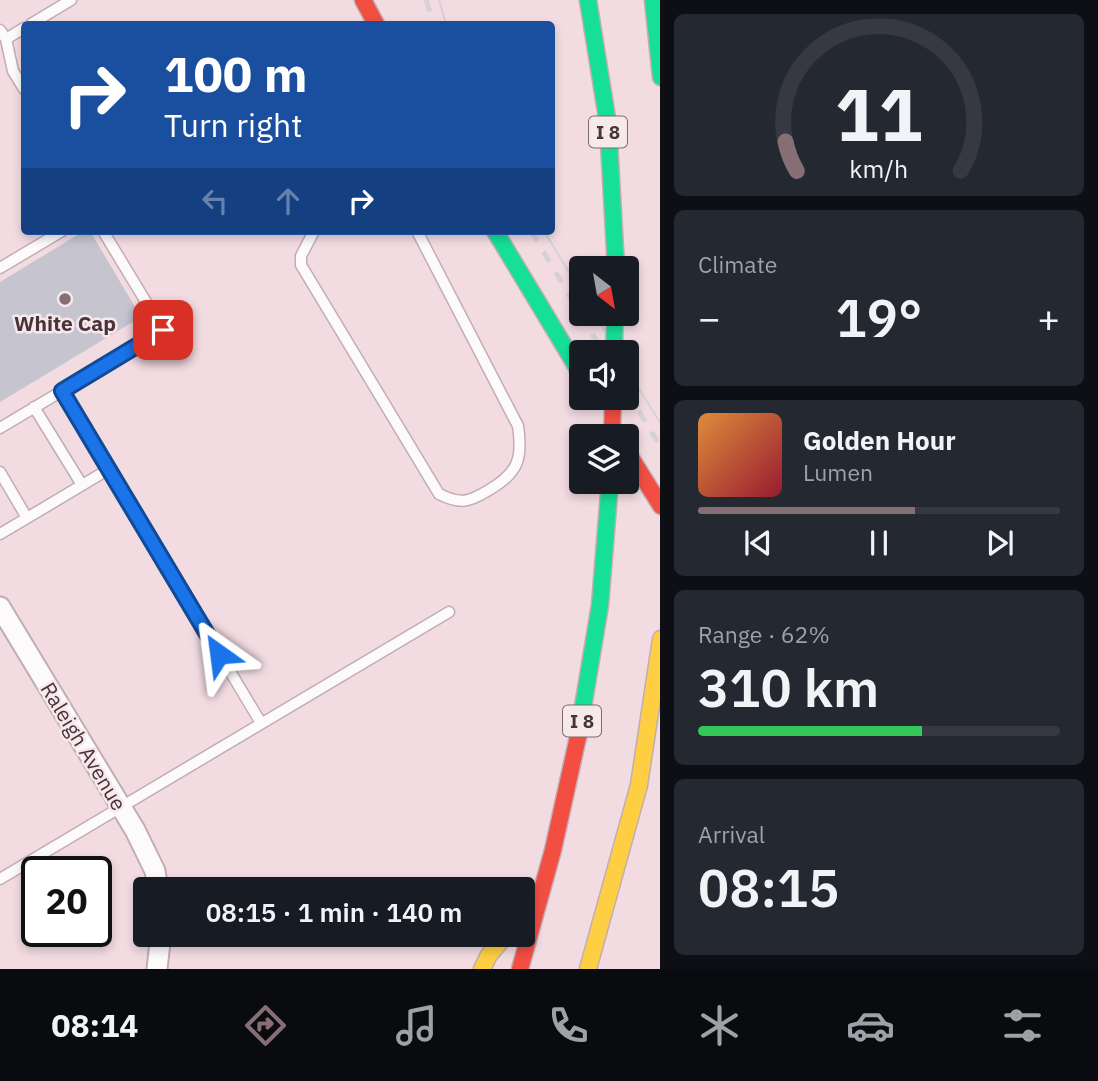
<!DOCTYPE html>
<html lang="en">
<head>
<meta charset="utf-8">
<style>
  :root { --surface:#171b24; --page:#242831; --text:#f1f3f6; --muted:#9ea1a6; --line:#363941; --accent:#856e74 }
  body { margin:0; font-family:"IBM Plex Sans",sans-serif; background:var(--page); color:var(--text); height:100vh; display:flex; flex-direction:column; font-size:26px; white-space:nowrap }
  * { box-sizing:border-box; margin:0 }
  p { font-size:23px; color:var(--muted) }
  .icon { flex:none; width:38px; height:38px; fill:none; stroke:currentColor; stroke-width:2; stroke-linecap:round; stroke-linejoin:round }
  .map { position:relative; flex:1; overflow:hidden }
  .side { display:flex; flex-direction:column; gap:14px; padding:14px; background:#0d0f14; width:438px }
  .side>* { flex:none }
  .guide { position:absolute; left:21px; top:21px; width:534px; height:214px; border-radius:7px; box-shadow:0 4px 10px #0003; background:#1a4fa0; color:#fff; overflow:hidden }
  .needle { width:46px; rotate:149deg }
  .fabs { position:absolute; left:569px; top:256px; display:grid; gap:14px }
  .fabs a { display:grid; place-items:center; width:70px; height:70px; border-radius:7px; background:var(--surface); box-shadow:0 4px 10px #0003; font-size:35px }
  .speed { position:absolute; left:21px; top:856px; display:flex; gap:14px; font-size:35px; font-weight:700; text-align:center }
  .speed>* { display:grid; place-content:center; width:91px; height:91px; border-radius:50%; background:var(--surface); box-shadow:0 4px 10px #0003; line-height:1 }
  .speed .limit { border:4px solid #111; border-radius:10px; background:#fff; color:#111 }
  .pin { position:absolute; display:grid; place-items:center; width:60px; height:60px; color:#fff; margin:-30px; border-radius:14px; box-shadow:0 4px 10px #0006 }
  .me { position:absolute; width:77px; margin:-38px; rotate:329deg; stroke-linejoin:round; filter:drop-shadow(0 0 5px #0008) }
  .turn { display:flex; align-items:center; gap:24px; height:147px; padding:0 28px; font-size:32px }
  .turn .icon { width:91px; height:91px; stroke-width:2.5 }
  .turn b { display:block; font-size:49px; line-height:60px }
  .lanes { display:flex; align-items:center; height:66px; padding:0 28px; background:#0003; justify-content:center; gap:35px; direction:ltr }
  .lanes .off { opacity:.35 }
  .big { font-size:52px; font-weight:600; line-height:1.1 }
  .side .card { flex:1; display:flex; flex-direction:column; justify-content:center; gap:10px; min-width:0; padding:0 24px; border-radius:10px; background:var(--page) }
  .side .dial { align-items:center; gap:0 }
  .dial svg { height:182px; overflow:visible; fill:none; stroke:var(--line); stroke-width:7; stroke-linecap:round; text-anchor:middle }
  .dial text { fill:var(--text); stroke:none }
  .song { display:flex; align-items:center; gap:21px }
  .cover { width:84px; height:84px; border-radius:10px; background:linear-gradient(135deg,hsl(30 70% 55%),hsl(350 70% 35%)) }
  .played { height:7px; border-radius:4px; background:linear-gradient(90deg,var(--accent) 60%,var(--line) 60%) }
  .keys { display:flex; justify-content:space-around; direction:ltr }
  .heat { display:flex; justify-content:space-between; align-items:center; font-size:38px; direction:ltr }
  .charge { height:10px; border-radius:5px; background:linear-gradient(90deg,#34c759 62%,var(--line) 0) }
  .trip { position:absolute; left:133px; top:877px; width:402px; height:70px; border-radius:7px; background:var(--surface); box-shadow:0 4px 10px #0003; font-weight:600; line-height:70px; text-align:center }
  .tab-bar { display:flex; height:112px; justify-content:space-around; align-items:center; background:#090b0e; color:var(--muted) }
  .tab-bar .icon { width:49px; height:49px }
  .tab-bar .on { color:var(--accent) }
  .tab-bar b { font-size:32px; color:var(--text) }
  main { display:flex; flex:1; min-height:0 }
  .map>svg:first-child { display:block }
</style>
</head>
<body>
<main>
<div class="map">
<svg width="661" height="969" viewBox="0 0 661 969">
  <rect width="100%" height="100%" fill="#f2dce2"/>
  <path fill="#c6c5cf" d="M84,231H90L141,317L0,402V282Z"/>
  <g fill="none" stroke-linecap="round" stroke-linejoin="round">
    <defs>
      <path id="lane" d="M31,24L71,0
        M0,30L6,39L24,28
        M6,39L13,71L24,89
        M314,231L301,256V265L439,494C461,505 469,502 489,490C518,473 523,459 518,426L417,231
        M0,268L62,231
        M62,391L163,330L103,231
        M34,407L82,485
        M0,428L62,391L261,723
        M0,472L27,518L0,534
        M27,518L109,469
        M0,879L449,612"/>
      <path id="street" d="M0,607L135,830L155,871L158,889
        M157,969L161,934"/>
      <path id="fast" d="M588,0L608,124L616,268
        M653,0L661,77
        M495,231L581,374
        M578,737L600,605L610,481"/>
      <path id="slow" d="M482,969L489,955L507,934
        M588,969L639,785L661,639"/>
      <path id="jam" d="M363,0L376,24
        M626,450L661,506
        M520,969L553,850L578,737"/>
    </defs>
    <use href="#lane" stroke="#c1adb2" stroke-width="13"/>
    <use href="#street" stroke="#c1adb2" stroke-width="23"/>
    <use href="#fast" stroke="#c1adb2" stroke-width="19"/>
    <use href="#slow" stroke="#c1adb2" stroke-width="19"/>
    <use href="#jam" stroke="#c1adb2" stroke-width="19"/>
    <use href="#lane" stroke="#fdfafb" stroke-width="10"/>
    <use href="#street" stroke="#fdfafb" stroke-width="19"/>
    <use href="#fast" stroke="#16e098" stroke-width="16"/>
    <use href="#slow" stroke="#ffcf43" stroke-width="16"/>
    <use href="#jam" stroke="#f24e42" stroke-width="16"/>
    <path stroke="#d8d1d3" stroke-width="2" d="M439,0L446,24
      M544,231L581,292
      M594,313L617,352
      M626,368L661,424"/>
    <path stroke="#d8d1d3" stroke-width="5" stroke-dasharray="12 12" stroke-linecap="butt" d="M426,0L434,24
      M531,231L603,352
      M626,391L661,447"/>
    <defs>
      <path id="fast-bridge" d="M614,352L615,313"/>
      <path id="jam-bridge" d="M612,436L613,397"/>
    </defs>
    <use href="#fast-bridge" stroke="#c8babe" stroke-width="19" stroke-linecap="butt"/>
    <use href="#jam-bridge" stroke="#c8babe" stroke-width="19" stroke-linecap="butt"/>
    <use href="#fast-bridge" stroke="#16e098" stroke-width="16"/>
    <use href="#jam-bridge" stroke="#f24e42" stroke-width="16"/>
  </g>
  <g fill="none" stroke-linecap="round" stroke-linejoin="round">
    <defs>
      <path id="route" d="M163,330L62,391L219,654"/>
    </defs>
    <use href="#route" stroke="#114b97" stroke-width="18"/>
    <use href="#route" stroke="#1a73e8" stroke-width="12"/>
  </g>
  <circle fill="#856e74" stroke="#f6e9ec" stroke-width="2.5" cx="65" cy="299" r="7"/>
  <g text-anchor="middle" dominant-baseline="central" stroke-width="5" stroke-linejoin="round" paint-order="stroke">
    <g fill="#f6e9ec" stroke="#7e696f" stroke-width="2">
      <rect x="589" y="116.5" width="38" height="31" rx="5"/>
      <rect x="563" y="705.5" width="38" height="31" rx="5"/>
    </g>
    <g font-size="19" font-weight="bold" fill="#4a3239">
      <text x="608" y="132">I 8</text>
      <text x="582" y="721">I 8</text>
    </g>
    <g font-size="21" font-weight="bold" fill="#4a3239" stroke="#f6e9ec">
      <text x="65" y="323">White Cap</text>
    </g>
    <g font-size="21" fill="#4a3239" stroke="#f6e9ec">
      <text transform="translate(84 746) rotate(59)">Raleigh Avenue</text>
    </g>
  </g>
</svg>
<div class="fabs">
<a><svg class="needle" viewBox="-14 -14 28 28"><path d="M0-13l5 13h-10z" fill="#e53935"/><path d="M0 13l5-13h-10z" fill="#9ea1a6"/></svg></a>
<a><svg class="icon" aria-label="sound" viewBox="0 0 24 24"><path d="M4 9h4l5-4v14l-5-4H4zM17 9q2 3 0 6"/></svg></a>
<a><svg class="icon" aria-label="layers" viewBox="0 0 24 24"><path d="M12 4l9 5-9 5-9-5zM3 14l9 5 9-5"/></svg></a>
</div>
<div class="speed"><div class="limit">20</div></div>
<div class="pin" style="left:163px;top:330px;background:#d93025"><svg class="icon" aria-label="arrive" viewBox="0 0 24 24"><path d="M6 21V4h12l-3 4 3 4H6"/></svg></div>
<svg class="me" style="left:219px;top:654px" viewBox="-20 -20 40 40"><path d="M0-17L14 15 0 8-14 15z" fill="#1a73e8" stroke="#fff" stroke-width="4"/></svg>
<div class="trip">08:15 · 1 min · 140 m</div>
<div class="guide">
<div class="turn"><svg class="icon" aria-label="right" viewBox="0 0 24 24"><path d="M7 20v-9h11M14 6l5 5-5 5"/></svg><div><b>100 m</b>Turn right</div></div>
<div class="lanes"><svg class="icon off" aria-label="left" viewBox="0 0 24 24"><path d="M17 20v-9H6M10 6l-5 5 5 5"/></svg><svg class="icon off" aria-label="ahead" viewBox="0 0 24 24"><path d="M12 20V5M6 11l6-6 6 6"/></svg><svg class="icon" aria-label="right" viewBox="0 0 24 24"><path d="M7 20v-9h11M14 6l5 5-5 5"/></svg></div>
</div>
</div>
<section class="side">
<div class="card dial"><svg viewBox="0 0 100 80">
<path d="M14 69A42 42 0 1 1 86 69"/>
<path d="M14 69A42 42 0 0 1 9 56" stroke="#856e74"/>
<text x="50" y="56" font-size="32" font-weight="700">11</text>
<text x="50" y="72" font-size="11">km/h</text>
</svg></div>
<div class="card"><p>Climate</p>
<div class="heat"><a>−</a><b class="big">19°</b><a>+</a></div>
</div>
<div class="card">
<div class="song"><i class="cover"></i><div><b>Golden Hour</b><p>Lumen</p></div></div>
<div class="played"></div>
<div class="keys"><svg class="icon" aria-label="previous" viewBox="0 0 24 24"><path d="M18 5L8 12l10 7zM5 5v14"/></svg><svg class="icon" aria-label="pause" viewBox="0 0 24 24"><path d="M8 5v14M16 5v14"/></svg><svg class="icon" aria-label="next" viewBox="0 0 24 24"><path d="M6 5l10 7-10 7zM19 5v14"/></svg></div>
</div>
<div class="card"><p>Range · 62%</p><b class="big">310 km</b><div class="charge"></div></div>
<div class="card"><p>Arrival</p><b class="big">08:15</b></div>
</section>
</main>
<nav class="tab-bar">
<b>08:14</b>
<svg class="icon on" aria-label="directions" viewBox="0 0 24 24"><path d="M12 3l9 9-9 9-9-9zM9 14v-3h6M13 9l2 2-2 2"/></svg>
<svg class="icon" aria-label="music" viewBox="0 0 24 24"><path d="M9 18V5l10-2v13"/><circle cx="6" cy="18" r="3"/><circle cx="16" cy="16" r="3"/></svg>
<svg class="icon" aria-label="phone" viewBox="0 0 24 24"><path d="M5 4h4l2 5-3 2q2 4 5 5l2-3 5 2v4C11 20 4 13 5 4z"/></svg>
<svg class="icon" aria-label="climate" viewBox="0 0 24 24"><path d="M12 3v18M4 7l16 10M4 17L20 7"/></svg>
<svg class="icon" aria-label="car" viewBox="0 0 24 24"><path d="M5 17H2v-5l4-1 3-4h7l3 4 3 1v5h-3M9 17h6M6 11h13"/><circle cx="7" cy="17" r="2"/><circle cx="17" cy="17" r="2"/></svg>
<svg class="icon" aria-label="filters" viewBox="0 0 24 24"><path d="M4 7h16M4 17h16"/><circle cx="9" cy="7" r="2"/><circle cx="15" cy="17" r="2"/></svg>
</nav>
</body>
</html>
